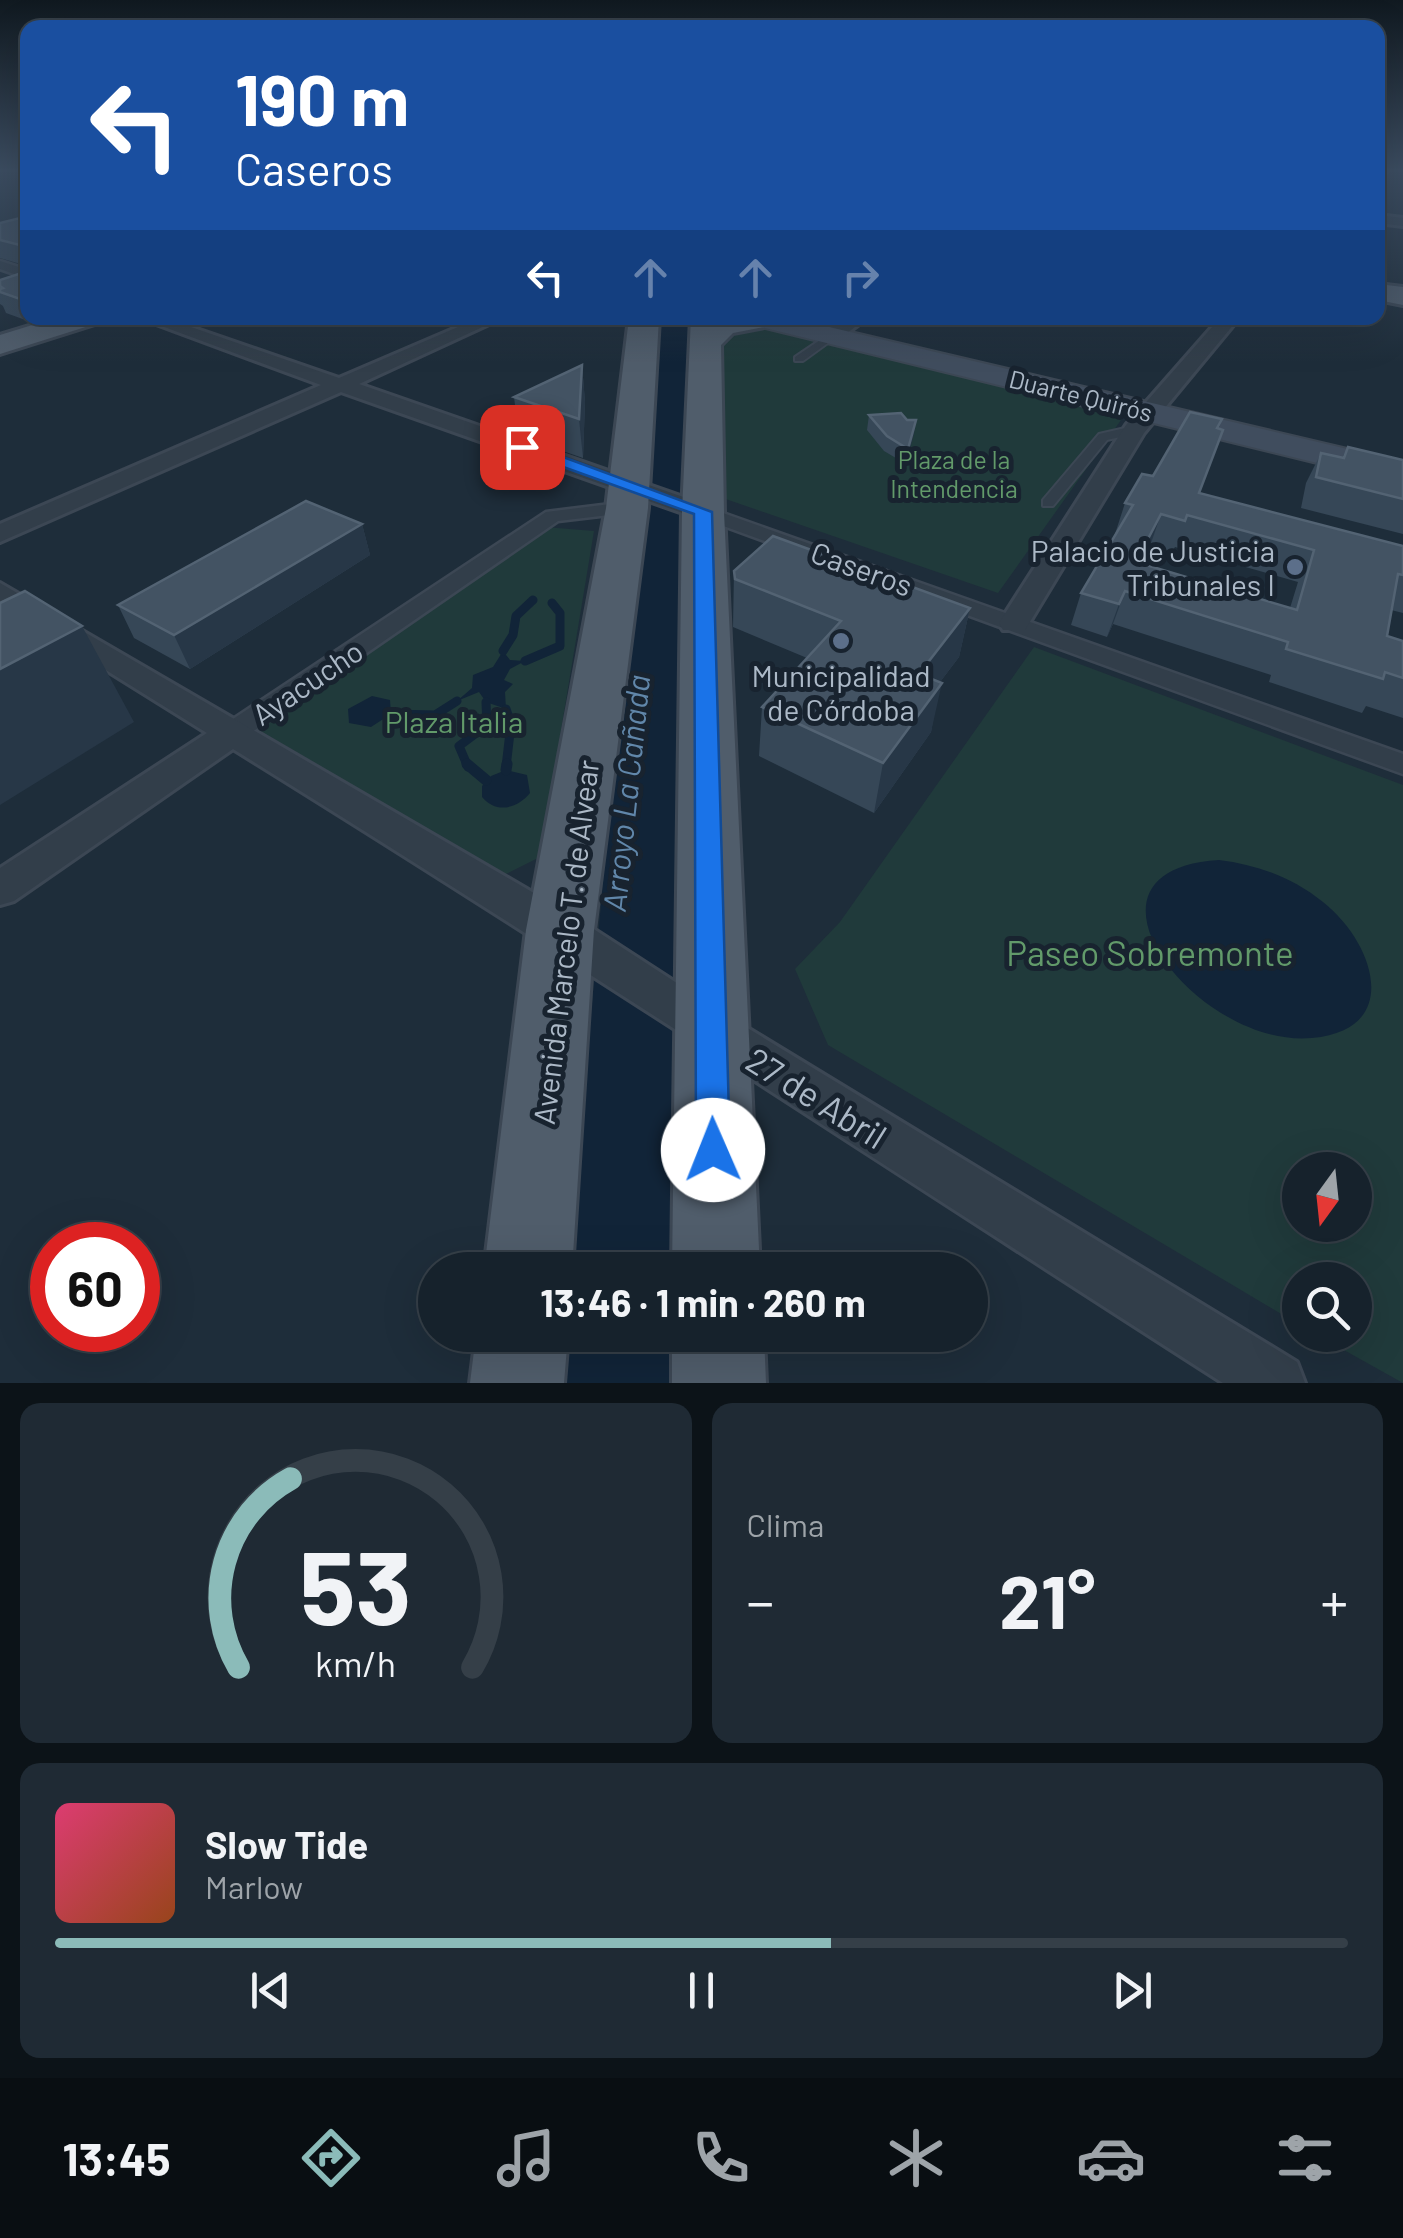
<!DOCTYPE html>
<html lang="es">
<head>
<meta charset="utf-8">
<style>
  :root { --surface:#16222c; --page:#1f2a34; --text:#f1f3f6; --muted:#9ea4a9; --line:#353f48; --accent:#8bbbb9 }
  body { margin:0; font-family:Barlow,sans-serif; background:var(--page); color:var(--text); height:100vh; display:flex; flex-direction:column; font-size:38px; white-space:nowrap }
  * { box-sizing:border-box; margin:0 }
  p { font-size:32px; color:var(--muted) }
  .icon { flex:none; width:55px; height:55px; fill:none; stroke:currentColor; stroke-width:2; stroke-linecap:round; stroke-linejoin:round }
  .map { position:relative; height:1383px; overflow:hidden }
  .drawer { display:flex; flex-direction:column; gap:20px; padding:20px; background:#0c1318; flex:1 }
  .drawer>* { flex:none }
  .guide { position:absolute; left:20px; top:20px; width:1365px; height:305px; border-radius:20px; box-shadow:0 10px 40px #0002,0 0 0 2px var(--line); background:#1a4fa0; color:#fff; overflow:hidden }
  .needle { width:65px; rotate:195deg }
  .fabs { position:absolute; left:1282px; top:1152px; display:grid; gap:20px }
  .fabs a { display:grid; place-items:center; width:90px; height:90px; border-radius:50%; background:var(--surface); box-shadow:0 10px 40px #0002,0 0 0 2px var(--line); font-size:50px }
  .speed { position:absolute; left:30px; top:1222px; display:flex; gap:20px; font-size:50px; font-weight:700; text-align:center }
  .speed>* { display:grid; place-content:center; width:130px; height:130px; border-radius:50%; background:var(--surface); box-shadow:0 10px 40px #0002,0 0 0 2px var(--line); line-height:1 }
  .speed .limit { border:15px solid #d22; background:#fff; color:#111 }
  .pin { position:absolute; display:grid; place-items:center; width:85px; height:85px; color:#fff; margin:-42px; border-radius:20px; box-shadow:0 5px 15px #0006 }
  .me { position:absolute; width:110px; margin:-55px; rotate:359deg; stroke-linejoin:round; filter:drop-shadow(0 0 8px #0008) }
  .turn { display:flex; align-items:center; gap:35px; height:210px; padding:0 50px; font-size:45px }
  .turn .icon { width:130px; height:130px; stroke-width:2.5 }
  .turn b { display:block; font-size:70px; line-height:85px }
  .lanes { display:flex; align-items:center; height:95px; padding:0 50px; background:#0003; justify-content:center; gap:50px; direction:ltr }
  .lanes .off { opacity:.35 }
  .big { font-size:75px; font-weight:700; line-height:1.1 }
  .drawer .widget { flex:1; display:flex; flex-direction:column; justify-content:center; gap:15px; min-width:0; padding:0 35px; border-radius:20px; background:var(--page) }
  .drawer .dial { align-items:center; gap:0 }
  .dial svg { height:260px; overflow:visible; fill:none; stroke:var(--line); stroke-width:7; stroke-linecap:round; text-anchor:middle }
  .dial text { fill:var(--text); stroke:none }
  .song { display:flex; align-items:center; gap:30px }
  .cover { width:120px; height:120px; border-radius:15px; background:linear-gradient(135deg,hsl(340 70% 55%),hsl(20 70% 35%)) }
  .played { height:10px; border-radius:5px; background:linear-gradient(90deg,var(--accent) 60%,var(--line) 60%) }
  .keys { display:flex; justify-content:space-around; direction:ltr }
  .heat { display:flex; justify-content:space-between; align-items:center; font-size:55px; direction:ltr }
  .drawer .tiles { flex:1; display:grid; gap:20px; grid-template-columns:1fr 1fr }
  .widget:last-child { grid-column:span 2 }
  .trip { position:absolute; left:418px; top:1252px; width:570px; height:100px; border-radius:50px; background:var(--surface); box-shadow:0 10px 40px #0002,0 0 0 2px var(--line); font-weight:700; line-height:100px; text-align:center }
  .dock { display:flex; height:160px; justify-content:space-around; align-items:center; background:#090e12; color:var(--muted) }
  .dock .icon { width:70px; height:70px }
  .dock .active { color:var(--accent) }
  .dock b { font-size:45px; color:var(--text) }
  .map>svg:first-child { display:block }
</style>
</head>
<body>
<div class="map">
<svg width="1403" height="1383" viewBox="0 0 1403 1383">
  <rect width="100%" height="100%" fill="#1e2d3a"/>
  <path fill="#203a3b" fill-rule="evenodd" d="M751,324L1126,413L998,593L714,495L719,339Z
    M545,527L594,531L540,857L504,875L257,729Z
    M1034,647L1403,785V1383L1317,1335H1355V1280H1300V1325L828,1045L795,969L840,922ZM1300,1170H1355V1225H1300Z"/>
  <path fill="#112438" d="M654,318H689L678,1270H568Z
    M503,651L510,660L525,661L510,669L504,680L513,684L505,692L506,709L486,702L479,692L457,701L472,688L473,675L493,667Z
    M372,696L390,700L391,714L371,727L349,723L348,709Z
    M506,770L527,775L530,793C517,809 496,814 482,797V786L491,776Z
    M1219,860C1258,865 1292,877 1323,902C1375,943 1403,1030 1312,1038C1198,1049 1057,870 1219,860Z
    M562,1335H678V1383H557Z"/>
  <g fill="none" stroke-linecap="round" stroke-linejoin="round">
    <path stroke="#112438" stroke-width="9" d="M503,651L513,635L516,616L533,600
      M525,661L560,646V613L552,603
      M506,709L511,724L506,767
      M391,714L435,715L457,701
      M468,767L459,746L487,725L486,702"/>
    <path stroke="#112438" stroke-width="11" d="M467,764L486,780
      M506,770L507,764"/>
    <defs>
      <path id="service" d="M832,332L837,335L836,337L803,361H795V357Z
        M1134,426L1138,427V433L1107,440L1053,506H1043V500L1099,434Z"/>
      <path id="pedestrian" d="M0,261L28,270V279L0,269Z
        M627,502L637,508L634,512L558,521L239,741L230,743L217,734L221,727L546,512Z
        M703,506L1403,754V774L696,516L693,512Z"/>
      <path id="minor" d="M1378,169H1387L1383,178L1378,179Z
        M1378,215L1403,218V226L1378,223Z
        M140,318H165L339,378L479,318H502L359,384L712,507L716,512L703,520L694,517L341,392L0,542V524L321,385Z
        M846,318H867L839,339H825V331Z
        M1220,318H1239L1144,433L1025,630H1003L999,623L1126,425Z
        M0,583L575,917L726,1015L1297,1362L1305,1383H1223C893,1172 566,955 233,749L14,901L0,905V868L207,733L0,604Z"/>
      <path id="secondary" d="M746,318H791L1403,462V484L749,324Z"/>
      <path id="primary" d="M1378,284L1403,287V305L1378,300Z
        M55,318H99L95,324L0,354V335Z
        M629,318H659L648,508L594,930L572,1270H484L526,930L606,508Z
        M691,318L779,319L775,325L733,333L721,345L724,512L760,1270H672L682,512Z
        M476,1335H568L564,1383H470Z
        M672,1335H764L766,1383H672Z"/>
    </defs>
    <use href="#service" stroke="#3c4754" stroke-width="4"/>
    <use href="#pedestrian" stroke="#3c4754" stroke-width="5"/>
    <use href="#minor" stroke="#3c4754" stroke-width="6"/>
    <use href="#secondary" stroke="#3c4754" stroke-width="4"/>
    <use href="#primary" stroke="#3c4754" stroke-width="6"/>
    <use href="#service" fill="#323e4a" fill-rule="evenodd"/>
    <use href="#pedestrian" fill="#323e4a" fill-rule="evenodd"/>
    <use href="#minor" fill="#323e4a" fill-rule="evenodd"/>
    <use href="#secondary" fill="#404d5e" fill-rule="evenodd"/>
    <use href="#primary" fill="#505d6b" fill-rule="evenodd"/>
  </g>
  <path fill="#364757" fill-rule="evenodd" d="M28,216V266L0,258V223Z
    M28,271V318H48L31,322L6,313L3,306L0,304V280Z
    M582,365L585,402L583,458L519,436L514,397Z
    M869,415L907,420H916L906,464L884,451L867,430Z
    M1222,419L1199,493L1403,546V613L1391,610L1387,636L1403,641V718L1366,706L1362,713L1269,682L1271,675L1113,624L1107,637L1071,625L1081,593L1115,534L1125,503L1153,476ZM1150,546L1172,552L1175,547L1298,582L1290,608L1140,563Z
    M1348,447L1403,460V534L1301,508L1306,483L1321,453L1342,458Z
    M362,524L370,555L190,669L134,638L118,605Z
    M734,571L970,608L959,657L940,682L931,732L874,813L759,756L762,707L807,658L733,627Z"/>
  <path fill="#273747" d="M28,297V315L20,299Z
    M29,318H48L31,322Z
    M582,365L585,402L583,458L579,419Z
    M916,420L914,434L906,464L908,449Z
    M1161,514L1150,546L1124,594L1136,562Z
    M362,524L370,555L190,669L174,635Z
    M1125,591L1113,624L1107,637L1119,604Z
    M970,608L959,657L909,723L919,674Z
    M82,626L134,722L0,805V669Z
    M942,683L931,732L874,813L883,763Z"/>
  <path fill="#435363" stroke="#536373" stroke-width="2.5" fill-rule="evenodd" d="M28,216V252L22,251L20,245L0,240V223Z
    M28,271V297L20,299L0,292V289L3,288L0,286V280Z
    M582,365L579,419L514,397Z
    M1190,412L1222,419L1217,428L1223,430L1199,493L1403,546V575L1398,574L1387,636L1403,641V678L1385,672L1383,679L1286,649L1288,642L1125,591L1119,604L1081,593L1133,505L1125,503L1142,474L1153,476ZM1161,514L1185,521L1187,515L1314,550L1297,610L1136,562Z
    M901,413L907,420H916L908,449L887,436L869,415Z
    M1348,447L1403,460V499L1316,477L1321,453L1344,458Z
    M306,501L362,524L174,635L118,605Z
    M773,536L970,608L919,674L942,683L883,763L762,707L841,621L735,579L734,571Z
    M25,591L82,626L0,669V603Z"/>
  <linearGradient id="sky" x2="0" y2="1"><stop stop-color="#101920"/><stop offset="0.47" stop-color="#3b4c60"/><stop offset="1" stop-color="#3b4c60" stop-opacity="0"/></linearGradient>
  <rect width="1403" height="362" fill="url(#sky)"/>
  <path fill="#1a73e8" stroke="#114b97" stroke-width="2.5" d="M516,444H528L712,512L730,1150L725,1163L713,1168L701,1163L696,1150L694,514L516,450Z"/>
  <g fill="#5c6f8a" stroke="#18232f" stroke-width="4">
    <circle cx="1295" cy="567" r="10"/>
    <circle cx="841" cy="641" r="10"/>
  </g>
  <g text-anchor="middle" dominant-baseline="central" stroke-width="10" stroke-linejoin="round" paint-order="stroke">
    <g font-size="25" fill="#acb9c7" stroke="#18232f">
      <text transform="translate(1081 395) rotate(14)">Duarte Quirós</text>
    </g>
    <g font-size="25" fill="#629a6a" stroke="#18232f">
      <text x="954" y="459">Plaza de la<tspan x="954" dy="29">Intendencia</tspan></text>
    </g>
    <g font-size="30" fill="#acb9c7" stroke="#18232f" text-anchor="end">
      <text x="1275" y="550">Palacio de Justicia<tspan x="1275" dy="34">Tribunales I</tspan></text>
      <text x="841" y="675" text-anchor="middle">Municipalidad<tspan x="841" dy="34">de Córdoba</tspan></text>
    </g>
    <g font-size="30" fill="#acb9c7" stroke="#18232f">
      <text transform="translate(862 568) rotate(20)">Caseros</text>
      <text transform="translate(307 682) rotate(-34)">Ayacucho</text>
      <text transform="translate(565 942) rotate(-83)">Avenida Marcelo T. de Alvear</text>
    </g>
    <g font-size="30" fill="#629a6a" stroke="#18232f">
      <text x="454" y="721">Plaza Italia</text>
    </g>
    <g font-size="32" font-style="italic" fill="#6187aa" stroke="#18232f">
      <text transform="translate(625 793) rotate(-84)">Arroyo La Cañada</text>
    </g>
    <g font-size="35" fill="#629a6a" stroke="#18232f">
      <text x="1150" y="952">Paseo Sobremonte</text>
    </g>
    <g font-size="35" fill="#acb9c7" stroke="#18232f">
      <text transform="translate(817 1097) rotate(32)">27 de Abril</text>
    </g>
  </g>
</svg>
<div class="fabs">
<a><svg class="needle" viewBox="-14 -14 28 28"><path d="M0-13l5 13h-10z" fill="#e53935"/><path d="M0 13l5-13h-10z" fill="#9ea4a9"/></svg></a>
<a><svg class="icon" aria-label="search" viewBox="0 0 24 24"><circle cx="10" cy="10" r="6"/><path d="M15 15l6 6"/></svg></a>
</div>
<div class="speed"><div class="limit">60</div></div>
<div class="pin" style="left:522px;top:447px;background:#d93025"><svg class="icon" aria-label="arrive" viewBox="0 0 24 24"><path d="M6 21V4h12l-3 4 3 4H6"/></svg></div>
<svg class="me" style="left:713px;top:1150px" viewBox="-20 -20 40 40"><circle r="19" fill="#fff"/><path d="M0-13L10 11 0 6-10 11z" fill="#1a73e8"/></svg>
<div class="trip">13:46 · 1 min · 260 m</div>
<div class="guide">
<div class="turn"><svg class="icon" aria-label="left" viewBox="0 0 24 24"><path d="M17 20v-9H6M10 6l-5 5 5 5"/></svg><div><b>190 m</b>Caseros</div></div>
<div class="lanes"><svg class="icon" aria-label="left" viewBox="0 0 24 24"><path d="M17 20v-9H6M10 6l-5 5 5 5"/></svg><svg class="icon off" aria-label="ahead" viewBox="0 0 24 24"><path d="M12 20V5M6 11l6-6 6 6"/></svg><svg class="icon off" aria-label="ahead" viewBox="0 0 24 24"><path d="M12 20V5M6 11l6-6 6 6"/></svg><svg class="icon off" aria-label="right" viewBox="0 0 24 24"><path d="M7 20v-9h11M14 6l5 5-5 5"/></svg></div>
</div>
</div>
<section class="drawer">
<div class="tiles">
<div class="widget dial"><svg viewBox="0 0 100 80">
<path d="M14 69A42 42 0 1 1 86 69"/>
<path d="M14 69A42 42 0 0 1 30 11" stroke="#8bbbb9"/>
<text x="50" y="56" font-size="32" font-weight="700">53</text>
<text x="50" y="72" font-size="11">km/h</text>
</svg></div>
<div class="widget"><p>Clima</p>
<div class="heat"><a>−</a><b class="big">21°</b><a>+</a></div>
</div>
<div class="widget">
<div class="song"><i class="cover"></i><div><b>Slow Tide</b><p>Marlow</p></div></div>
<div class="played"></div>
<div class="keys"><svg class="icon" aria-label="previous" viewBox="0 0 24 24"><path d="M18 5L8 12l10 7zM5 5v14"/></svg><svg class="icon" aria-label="pause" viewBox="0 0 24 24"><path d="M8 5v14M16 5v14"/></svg><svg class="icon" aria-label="next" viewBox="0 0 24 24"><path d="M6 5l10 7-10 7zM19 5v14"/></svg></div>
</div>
</div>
</section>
<nav class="dock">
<b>13:45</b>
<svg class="icon active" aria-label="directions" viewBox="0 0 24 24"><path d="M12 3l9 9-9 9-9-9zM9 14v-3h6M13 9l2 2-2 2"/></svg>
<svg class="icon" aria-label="music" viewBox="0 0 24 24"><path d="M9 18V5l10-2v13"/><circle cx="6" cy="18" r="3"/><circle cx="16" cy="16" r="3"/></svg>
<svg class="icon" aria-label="phone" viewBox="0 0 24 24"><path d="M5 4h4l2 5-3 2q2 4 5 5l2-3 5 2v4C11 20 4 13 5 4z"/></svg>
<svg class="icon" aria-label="climate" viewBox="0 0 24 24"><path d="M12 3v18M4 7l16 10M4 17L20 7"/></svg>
<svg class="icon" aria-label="car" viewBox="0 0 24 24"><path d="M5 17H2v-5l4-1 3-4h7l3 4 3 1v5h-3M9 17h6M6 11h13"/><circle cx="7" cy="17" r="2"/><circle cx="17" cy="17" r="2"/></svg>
<svg class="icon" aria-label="filters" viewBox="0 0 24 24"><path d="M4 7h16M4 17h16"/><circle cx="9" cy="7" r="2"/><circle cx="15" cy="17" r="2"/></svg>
</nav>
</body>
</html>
